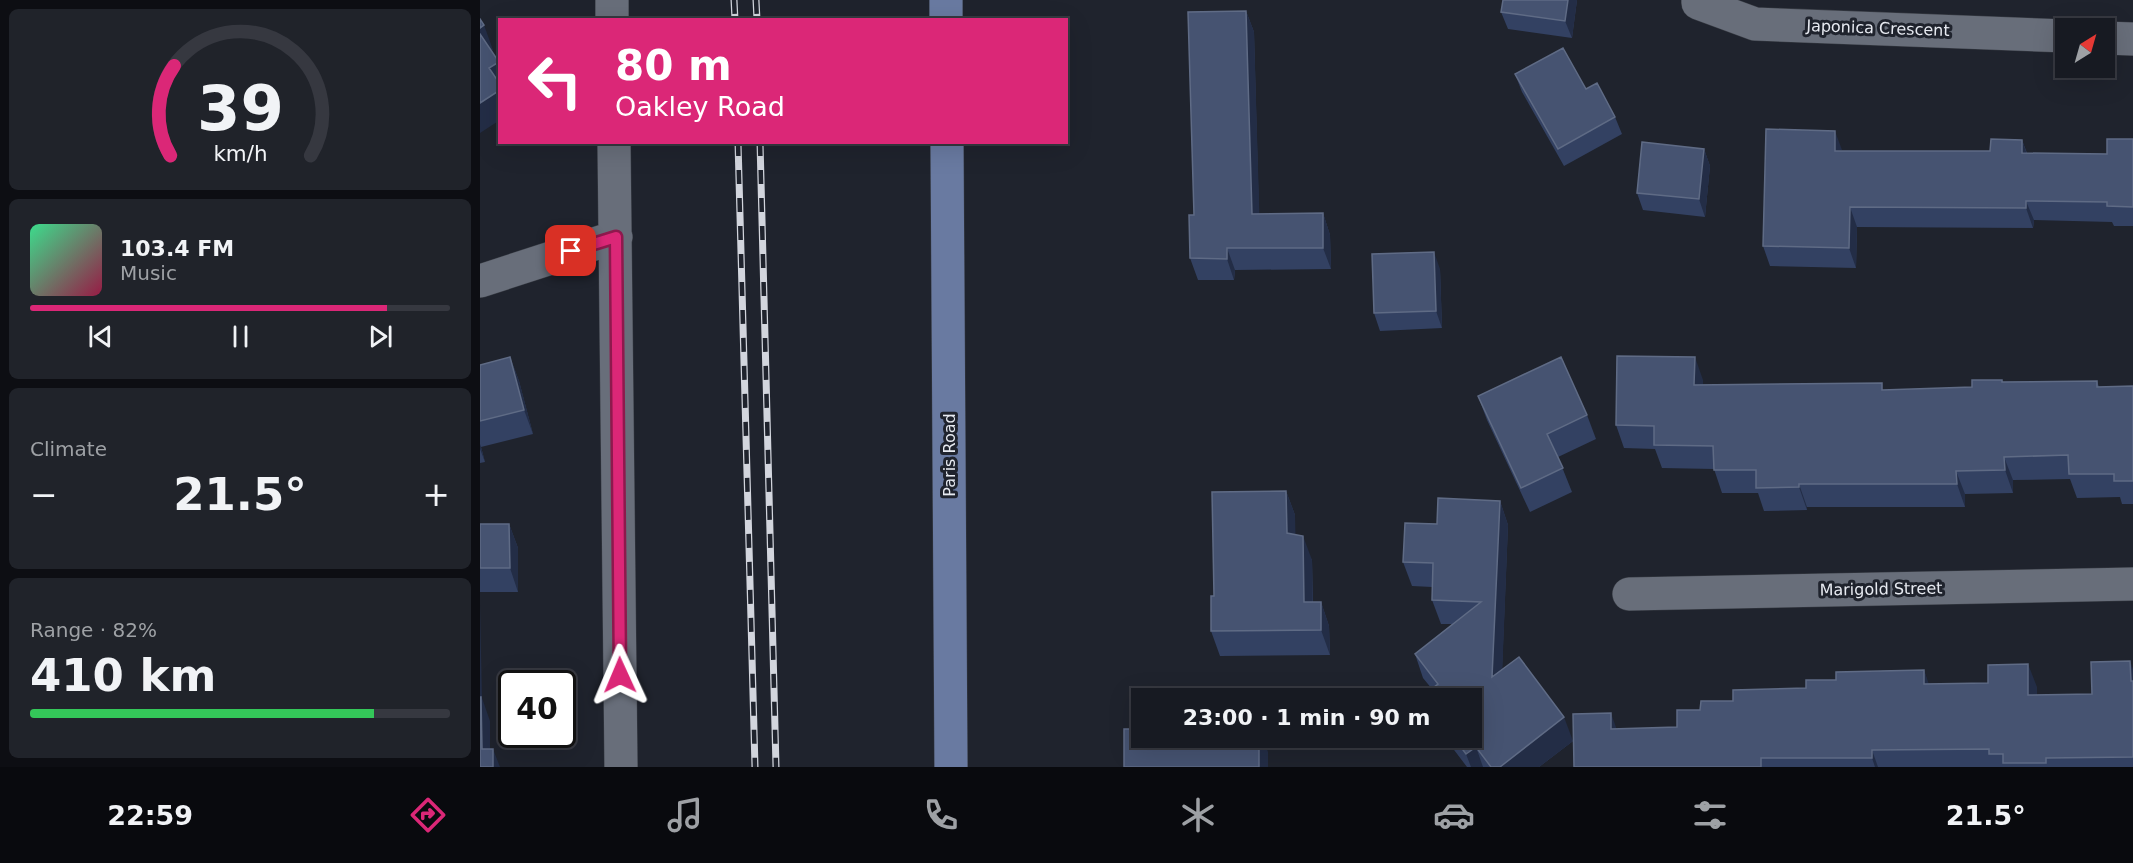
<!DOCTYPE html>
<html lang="en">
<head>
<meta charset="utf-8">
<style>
  :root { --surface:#171a22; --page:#20232a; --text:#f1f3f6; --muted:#9ea1a5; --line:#363840; --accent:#db2777 }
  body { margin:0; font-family:"DejaVu Sans",sans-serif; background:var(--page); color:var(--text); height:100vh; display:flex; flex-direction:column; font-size:22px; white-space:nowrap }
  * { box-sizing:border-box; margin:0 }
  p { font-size:20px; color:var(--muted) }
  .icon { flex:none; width:33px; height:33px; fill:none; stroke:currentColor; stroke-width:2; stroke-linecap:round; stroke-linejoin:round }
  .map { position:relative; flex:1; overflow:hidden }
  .details { display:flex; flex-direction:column; gap:9px; padding:9px; background:#0d0e13; width:480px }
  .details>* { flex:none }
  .guide { position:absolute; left:18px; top:18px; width:570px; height:126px; border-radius:0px; box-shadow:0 6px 24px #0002,0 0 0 2px var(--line); background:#db2777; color:#fff; overflow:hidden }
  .needle { width:39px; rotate:37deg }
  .controls { position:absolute; left:1575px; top:18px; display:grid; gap:12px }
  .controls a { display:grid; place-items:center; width:60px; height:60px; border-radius:0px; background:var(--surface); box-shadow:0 6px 24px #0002,0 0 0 2px var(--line); font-size:30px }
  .speed { position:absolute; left:18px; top:670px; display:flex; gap:12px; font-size:30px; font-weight:700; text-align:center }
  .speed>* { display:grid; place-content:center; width:78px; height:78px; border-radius:50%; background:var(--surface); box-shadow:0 6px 24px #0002,0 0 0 2px var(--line); line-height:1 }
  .speed .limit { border:3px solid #111; border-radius:9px; background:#fff; color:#111 }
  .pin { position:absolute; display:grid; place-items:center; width:51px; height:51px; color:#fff; margin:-26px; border-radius:12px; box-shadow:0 3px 9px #0006 }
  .me { position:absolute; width:66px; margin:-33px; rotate:359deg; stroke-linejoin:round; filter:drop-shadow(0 0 4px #0008) }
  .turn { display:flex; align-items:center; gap:21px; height:126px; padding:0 18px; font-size:27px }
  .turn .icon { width:78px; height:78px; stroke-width:2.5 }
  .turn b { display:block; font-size:42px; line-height:51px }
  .big { font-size:45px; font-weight:700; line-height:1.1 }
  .details .tile { flex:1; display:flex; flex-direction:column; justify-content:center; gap:9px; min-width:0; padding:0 21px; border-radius:9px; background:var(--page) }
  .details .dial { align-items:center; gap:0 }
  .dial svg { height:156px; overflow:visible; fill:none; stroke:var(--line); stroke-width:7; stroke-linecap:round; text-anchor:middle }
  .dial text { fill:var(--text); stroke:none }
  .song { display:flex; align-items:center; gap:18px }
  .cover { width:72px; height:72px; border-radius:9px; background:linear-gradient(135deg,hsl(150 70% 55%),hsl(340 70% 35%)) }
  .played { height:6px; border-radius:3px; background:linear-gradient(90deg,var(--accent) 85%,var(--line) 85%) }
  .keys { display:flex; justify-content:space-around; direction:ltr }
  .heat { display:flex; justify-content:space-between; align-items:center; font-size:33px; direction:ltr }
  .charge { height:9px; border-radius:4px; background:linear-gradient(90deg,#34c759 82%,var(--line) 0) }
  .trip { position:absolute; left:651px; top:688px; width:351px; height:60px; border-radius:0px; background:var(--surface); box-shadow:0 6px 24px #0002,0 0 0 2px var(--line); font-weight:700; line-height:60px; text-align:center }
  .tab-bar { display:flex; height:96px; justify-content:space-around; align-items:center; background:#090a0e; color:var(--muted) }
  .tab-bar .icon { width:42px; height:42px }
  .tab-bar .current { color:var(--accent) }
  .tab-bar b { font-size:27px; color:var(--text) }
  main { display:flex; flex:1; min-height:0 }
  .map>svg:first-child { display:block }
</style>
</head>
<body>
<main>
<section class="details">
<div class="tile dial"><svg viewBox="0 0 100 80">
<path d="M14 69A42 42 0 1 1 86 69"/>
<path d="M14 69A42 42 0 0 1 16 23" stroke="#db2777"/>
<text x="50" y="56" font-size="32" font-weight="700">39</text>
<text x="50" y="72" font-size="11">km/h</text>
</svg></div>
<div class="tile">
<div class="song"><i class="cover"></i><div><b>103.4 FM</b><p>Music</p></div></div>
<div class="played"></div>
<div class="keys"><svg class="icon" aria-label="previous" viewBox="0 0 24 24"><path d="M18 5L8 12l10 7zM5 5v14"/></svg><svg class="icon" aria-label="pause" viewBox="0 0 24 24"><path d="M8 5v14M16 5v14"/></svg><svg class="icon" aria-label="next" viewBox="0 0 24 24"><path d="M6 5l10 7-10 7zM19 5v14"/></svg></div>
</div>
<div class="tile"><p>Climate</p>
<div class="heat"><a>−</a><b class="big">21.5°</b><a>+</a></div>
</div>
<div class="tile"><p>Range · 82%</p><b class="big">410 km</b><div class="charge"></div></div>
</section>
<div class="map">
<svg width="1653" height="767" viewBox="0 0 1653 767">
  <rect width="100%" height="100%" fill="#1f232d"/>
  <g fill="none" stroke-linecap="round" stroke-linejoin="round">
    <defs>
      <path id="minor" d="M132,0V20
        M1218,0V3L1275,24L1586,36
        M1624,38L1653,39
        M134,142L141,767
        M0,281L136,237
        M1149,594L1653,584"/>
      <path id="major" d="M466,0V20
        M467,142L471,767"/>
    </defs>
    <use href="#minor" stroke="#393d45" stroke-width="34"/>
    <use href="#major" stroke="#393d45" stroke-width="34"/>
    <use href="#minor" stroke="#686e7a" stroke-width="33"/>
    <use href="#major" stroke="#697aa1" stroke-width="33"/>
    <defs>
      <path id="rail" d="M254,0L255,20
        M276,0L277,20
        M258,142L275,767
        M280,142L296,767"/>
    </defs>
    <use href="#rail" stroke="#d2d5dd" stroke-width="7"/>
    <use href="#rail" stroke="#1f232d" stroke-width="4.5" stroke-dasharray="14" stroke-linecap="butt"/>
  </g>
  <path fill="#334162" d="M1023,0H1097L1092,38L1028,29L1021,12Z
    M766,11L774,32L779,214L843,213L850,235L851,269L755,270L754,280H718L710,258L714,215Z
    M1035,74L1106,89L1135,117L1142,134L1084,166L1042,92Z
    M1653,139V226H1634L1632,222L1554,220L1553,228L1377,227L1376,268L1290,266L1283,246L1362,151H1510L1542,140L1547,153L1627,154Z
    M1224,149L1230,166L1225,217L1163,210L1157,193Z
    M960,269L962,328L900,331L894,313Z
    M30,357L39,381L53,434L1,447L5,462L0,463V365Z
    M1223,380V385L1404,390L1492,387L1522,380L1523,382L1617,381L1619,387L1653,386V504H1642L1640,497L1597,498L1590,479L1533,480V493L1485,494V507H1327V510L1284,511L1278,493H1242L1234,469L1182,468L1175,449L1144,448L1136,425Z
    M998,396L1107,415L1116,439L1078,457L1092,492L1050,512L1007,420Z
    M806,491L815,515V534L832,560L833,602H841L849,626L850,655L740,656L731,631L734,596Z
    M1020,501L1028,525L1022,670L1093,741L1059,767H987L965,738H992V699H943L942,696L952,689L943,678L935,654L972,624H961L952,600V587L932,586L923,562L957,524Z
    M0,524H29L38,548V592H0Z
    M1653,669V767H1094L1137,729L1197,727L1220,710L1253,701L1326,688L1356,680L1444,670L1448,684L1557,687V695L1612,694Z"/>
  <path fill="#232d46" d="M1088,0H1097L1092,38L1085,21Z
    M766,11L774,32L780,236L772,214Z
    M4,25L13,50L6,54L0,37V28Z
    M19,62L20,64V120L0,133V103L9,68Z
    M1355,131L1362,150L1355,151Z
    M1542,140L1549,160L1542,153Z
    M1224,149L1230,166L1225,217L1219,199Z
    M1546,201L1554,220L1553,228L1546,208Z
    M1370,207L1377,227L1376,268L1369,248Z
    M843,213L850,235L851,269L843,248Z
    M747,248L755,270L754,280L747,259Z
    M954,252L960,269L962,328L956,311Z
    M30,357L39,381L53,434L44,410Z
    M1215,357L1223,380V408L1214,385Z
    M0,444L1,447L5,462L0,449Z
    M1524,457L1533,480V493L1525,470Z
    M1476,471L1485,494V507L1477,484Z
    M1319,484L1327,507V510L1319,487Z
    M806,491L815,515L816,557L807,533Z
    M1020,501L1028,525L1021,702L1012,677Z
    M29,524L38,548V592L30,568Z
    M823,536L832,560L833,626L824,602Z
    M841,602L849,626L850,655L841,630Z
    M0,605L2,698L10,721V767L2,749L0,715Z
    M1650,661L1653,669V687L1651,681Z
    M1548,664L1557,687V718L1548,695Z
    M1444,670L1452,693L1444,684Z
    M1131,713L1139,736L1131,729Z
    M1084,717L1093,741L1059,767H1020Z
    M779,738H783L788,752V767H779Z
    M996,747L1003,767H991L986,754Z
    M13,749L20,767H13Z
    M1392,750L1398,767H1395L1392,758Z"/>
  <path fill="#465371" stroke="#5f6b85" stroke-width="1.5" d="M1023,0H1088L1085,21L1021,12Z
    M766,11L772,214L843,213V248H747V259L710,258L709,215H714L708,12Z
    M0,19L4,25L0,28Z
    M0,34L19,62L9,68L20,84V90L0,103Z
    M1083,48L1106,89L1117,83L1135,117L1078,149L1035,74Z
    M1286,129L1355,131V151H1510L1511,139L1542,140V153L1627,154V139H1653V207L1627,206V202L1546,201V208L1370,207L1369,248L1283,246Z
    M1162,142L1224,149L1219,199L1157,193Z
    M954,252L956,311L894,313L892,254Z
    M1137,356L1215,357L1214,385L1402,383V390L1492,387V380H1522V382L1617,381V387L1653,386V481H1634V474H1589L1588,455L1524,457L1525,470L1476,471L1477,484H1319V487L1276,488V470H1234L1233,446L1174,445V426L1136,425Z
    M30,357L44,410L0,421V365Z
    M1081,357L1107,415L1067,434L1083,468L1041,488L998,396Z
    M806,491L807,533L823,536L824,602H841V630L731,631V596H734L732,492Z
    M958,498L1020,501L1012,677L1039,657L1084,717L1020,767H1011L996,747L986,754L974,738H992V699H944L942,696L958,684L935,654L1001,602L952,600L953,563L923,562L925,523L957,524Z
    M0,524H29L30,568H0Z
    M1650,661L1651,681H1653V757L1566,758V763H1523V754H1509V749L1392,750V758H1281V767H1094L1093,714L1131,713V729L1197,727V710H1220L1221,701H1253V690L1326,688V680H1356V672L1444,670V684L1508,683V665L1548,664V695L1612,694L1611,662Z
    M0,697H1L2,749H13V767H0Z
    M644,729H662V738H779V767H644Z"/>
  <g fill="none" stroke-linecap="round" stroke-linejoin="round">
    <defs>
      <path id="route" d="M91,251L136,237L140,675"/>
    </defs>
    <use href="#route" stroke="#8e194d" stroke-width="15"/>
    <use href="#route" stroke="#db2777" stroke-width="10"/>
  </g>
  <g text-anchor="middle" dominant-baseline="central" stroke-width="6" stroke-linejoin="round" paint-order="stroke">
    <g font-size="16" fill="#e7eaf1" stroke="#1f232d">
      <text transform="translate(1398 28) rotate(2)">Japonica Crescent</text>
      <text transform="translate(469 455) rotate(-90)">Paris Road</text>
      <text transform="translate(1401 589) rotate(-1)">Marigold Street</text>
    </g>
  </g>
</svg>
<div class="controls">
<a><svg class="needle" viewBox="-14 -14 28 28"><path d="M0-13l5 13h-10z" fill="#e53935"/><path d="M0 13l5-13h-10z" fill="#9ea1a5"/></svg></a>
</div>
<div class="speed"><div class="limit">40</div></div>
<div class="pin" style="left:91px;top:251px;background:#d93025"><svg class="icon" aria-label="arrive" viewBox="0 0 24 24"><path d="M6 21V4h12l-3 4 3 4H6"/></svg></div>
<svg class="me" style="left:140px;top:675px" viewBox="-20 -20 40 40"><path d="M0-17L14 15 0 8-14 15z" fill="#db2777" stroke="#fff" stroke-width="4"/></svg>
<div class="trip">23:00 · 1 min · 90 m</div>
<div class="guide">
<div class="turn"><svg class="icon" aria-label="left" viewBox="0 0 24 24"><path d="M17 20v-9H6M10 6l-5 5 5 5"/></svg><div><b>80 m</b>Oakley Road</div></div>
</div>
</div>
</main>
<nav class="tab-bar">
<b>22:59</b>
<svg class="icon current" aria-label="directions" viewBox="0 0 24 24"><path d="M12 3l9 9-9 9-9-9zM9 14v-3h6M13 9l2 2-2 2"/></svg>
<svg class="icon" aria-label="music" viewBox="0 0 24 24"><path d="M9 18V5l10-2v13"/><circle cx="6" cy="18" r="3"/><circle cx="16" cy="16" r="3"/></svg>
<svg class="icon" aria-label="phone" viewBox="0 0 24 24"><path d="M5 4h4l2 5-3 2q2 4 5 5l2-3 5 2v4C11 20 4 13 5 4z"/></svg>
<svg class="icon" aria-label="climate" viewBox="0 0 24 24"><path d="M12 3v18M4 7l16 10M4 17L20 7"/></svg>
<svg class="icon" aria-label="car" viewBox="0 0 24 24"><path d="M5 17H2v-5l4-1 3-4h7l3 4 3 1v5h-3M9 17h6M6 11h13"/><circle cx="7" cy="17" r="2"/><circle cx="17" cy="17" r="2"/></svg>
<svg class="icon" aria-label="filters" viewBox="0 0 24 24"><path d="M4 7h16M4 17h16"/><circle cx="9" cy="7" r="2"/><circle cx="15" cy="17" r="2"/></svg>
<b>21.5°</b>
</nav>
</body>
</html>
